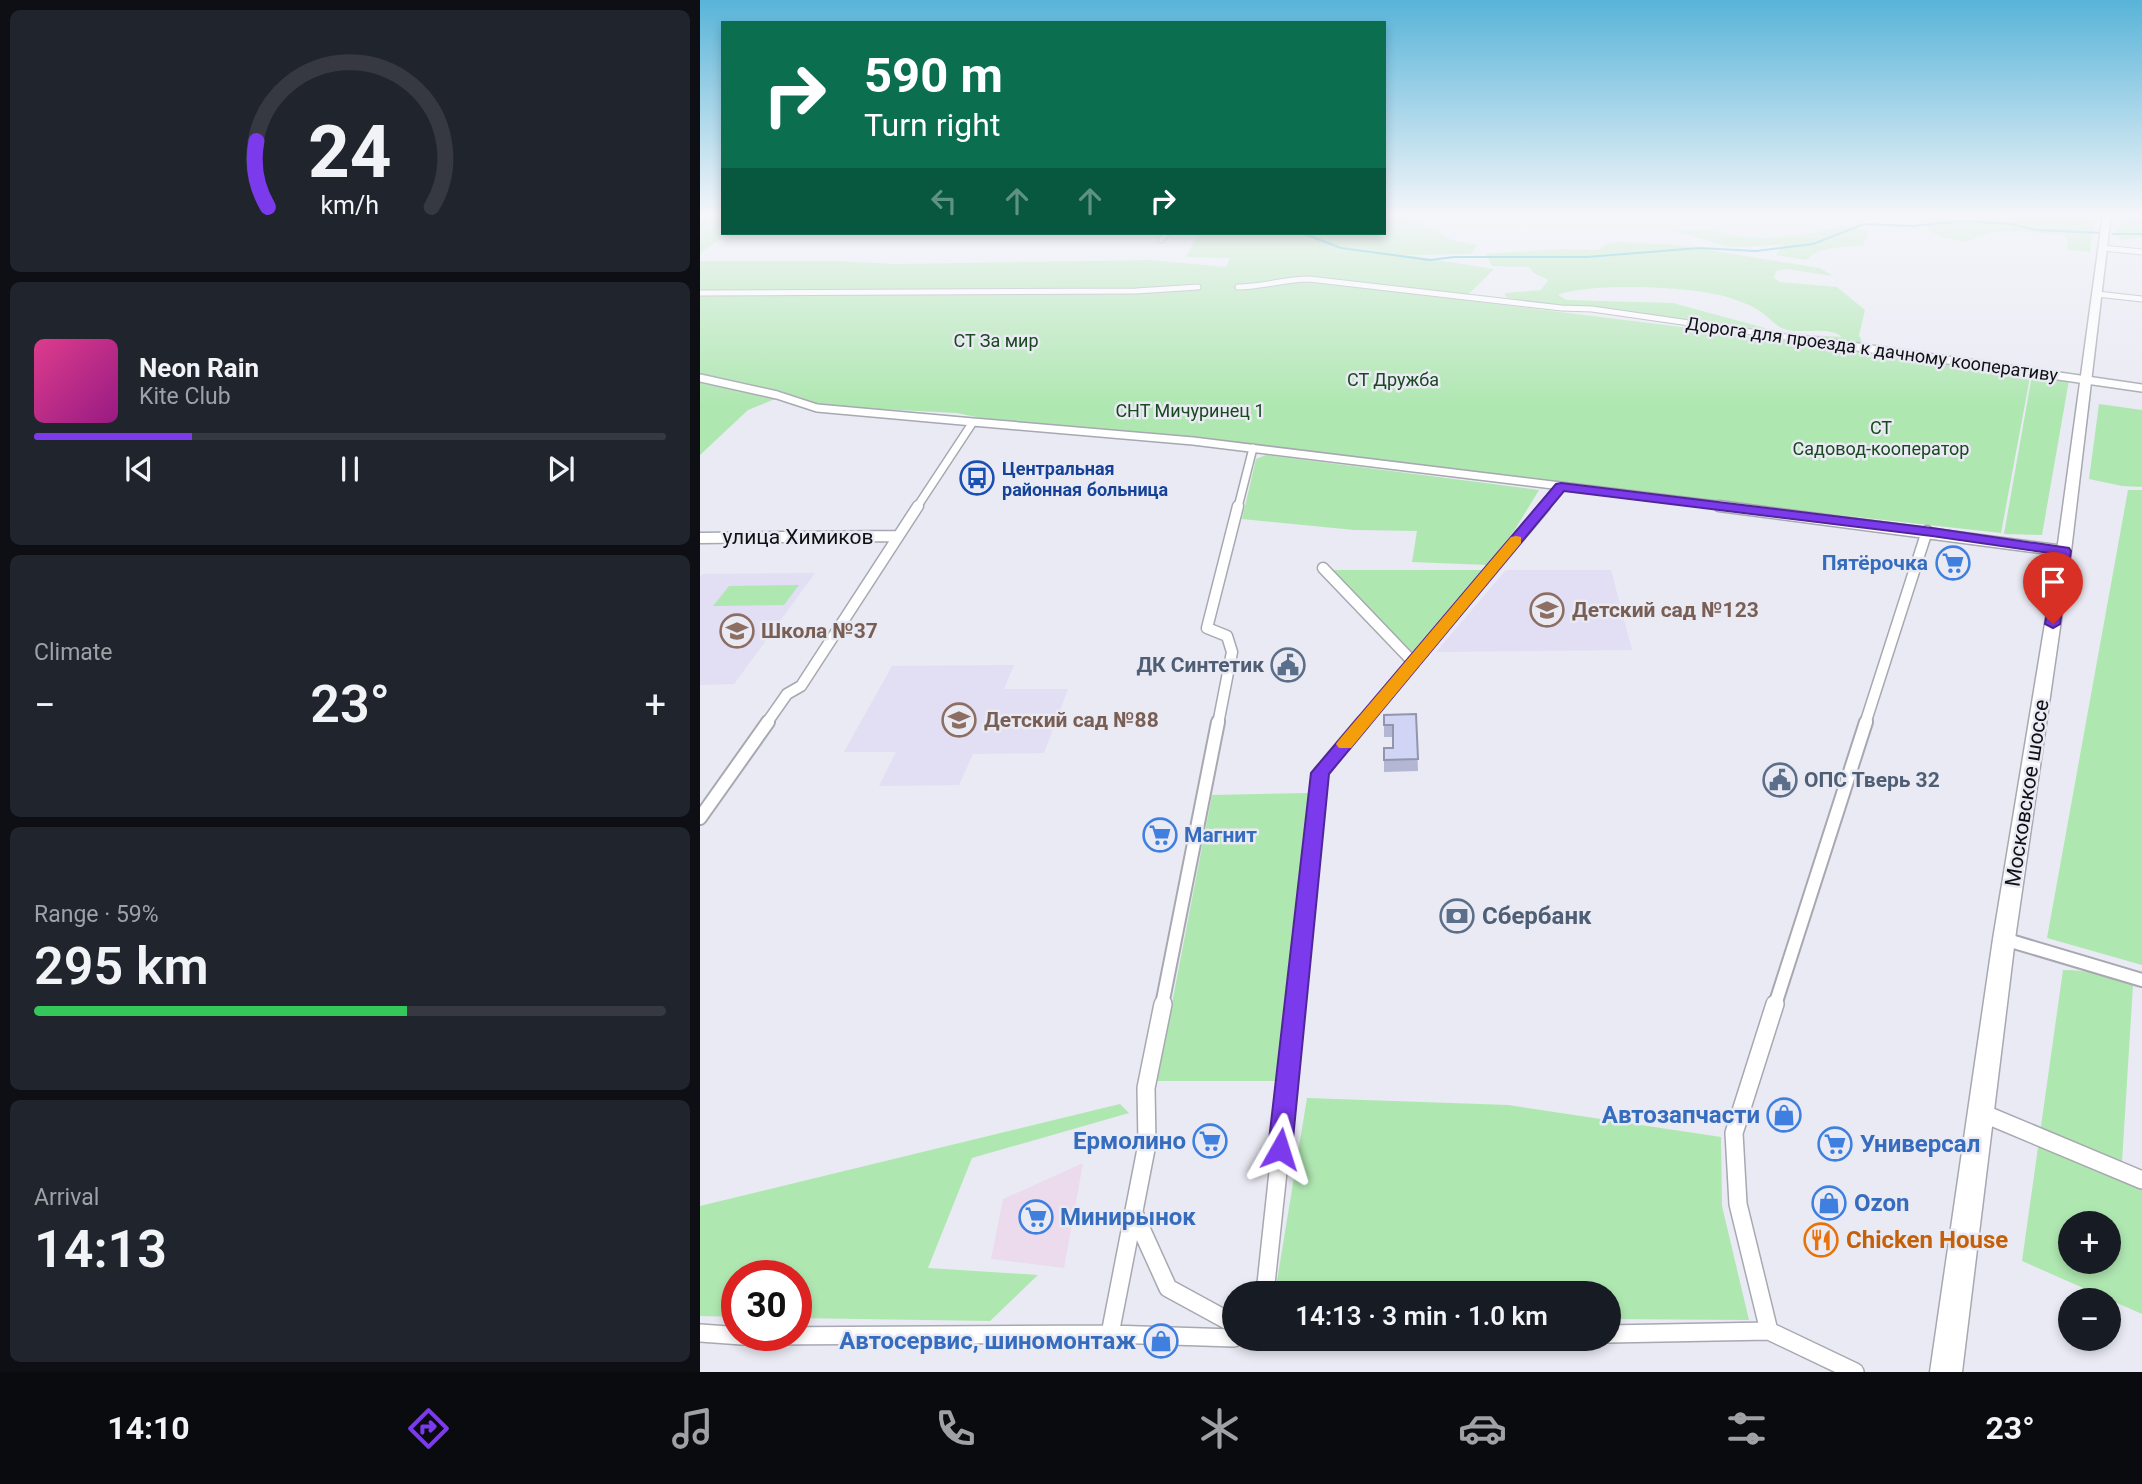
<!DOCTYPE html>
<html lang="en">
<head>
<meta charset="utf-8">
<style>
  :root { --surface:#171b24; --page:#20242c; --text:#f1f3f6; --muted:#9ea1a6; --line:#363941; --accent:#7c3aed }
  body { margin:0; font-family:Roboto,sans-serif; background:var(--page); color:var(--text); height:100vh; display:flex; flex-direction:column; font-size:26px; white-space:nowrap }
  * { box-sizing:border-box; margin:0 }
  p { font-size:23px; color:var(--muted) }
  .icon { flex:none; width:38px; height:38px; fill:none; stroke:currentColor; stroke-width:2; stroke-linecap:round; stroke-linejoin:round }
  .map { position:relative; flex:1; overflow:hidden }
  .panel { display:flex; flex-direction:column; gap:10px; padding:10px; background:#0d0f14; width:700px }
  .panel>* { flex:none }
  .guide { position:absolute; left:21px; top:21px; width:665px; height:214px; border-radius:0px; box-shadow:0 4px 10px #0003; background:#0b6e4f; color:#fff; overflow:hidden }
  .tools { position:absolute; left:1358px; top:1211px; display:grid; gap:14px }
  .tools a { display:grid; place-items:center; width:63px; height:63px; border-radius:50%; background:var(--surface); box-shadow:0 4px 10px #0003; font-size:35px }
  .speed { position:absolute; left:21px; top:1260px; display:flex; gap:14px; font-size:35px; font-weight:700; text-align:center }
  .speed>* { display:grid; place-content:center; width:91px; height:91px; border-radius:50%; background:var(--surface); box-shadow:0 4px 10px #0003; line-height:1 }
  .speed .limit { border:10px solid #d22; background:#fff; color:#111 }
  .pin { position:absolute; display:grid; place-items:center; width:60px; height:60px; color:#fff; margin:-72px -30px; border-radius:50% 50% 50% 0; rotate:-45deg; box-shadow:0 0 7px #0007 }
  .pin .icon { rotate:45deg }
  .me { position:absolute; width:77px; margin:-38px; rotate:6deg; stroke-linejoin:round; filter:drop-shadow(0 0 5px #0008) }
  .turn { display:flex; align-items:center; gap:24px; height:147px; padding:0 28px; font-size:32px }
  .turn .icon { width:91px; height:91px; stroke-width:2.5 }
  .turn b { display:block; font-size:49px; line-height:60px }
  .lanes { display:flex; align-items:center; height:66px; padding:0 28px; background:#0003; justify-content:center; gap:35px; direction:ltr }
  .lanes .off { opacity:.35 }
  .big { font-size:52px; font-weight:600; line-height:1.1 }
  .panel .widget { flex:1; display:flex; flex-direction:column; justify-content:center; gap:10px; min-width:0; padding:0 24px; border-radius:10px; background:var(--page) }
  .panel .dial { align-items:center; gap:0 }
  .dial svg { height:182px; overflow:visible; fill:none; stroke:var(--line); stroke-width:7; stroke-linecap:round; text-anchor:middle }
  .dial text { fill:var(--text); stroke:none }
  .song { display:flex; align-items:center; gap:21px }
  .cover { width:84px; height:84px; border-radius:10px; background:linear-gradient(135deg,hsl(330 70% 55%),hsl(310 70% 35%)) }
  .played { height:7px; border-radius:4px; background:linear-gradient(90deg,var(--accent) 25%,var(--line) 25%) }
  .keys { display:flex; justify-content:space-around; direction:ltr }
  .heat { display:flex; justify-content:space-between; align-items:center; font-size:38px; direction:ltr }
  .charge { height:10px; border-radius:5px; background:linear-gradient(90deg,#34c759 59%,var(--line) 0) }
  .trip { position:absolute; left:522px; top:1281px; width:399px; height:70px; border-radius:35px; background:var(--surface); box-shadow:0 4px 10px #0003; font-weight:600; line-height:70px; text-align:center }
  .tab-bar { display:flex; height:112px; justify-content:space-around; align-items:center; background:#090b0e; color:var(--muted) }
  .tab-bar .icon { width:49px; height:49px }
  .tab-bar .current { color:var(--accent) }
  .tab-bar b { font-size:32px; color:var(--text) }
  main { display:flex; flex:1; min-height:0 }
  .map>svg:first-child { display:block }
</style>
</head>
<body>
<main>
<section class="panel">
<div class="widget dial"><svg viewBox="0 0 100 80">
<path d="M14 69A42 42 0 1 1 86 69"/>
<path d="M14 69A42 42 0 0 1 9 40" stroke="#7c3aed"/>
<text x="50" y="56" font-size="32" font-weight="700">24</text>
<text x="50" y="72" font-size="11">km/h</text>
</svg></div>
<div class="widget">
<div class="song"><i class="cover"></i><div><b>Neon Rain</b><p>Kite Club</p></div></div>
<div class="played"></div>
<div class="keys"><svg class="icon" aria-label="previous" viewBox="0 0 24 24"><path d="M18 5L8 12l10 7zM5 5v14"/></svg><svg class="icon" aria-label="pause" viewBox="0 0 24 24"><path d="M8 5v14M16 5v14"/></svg><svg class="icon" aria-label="next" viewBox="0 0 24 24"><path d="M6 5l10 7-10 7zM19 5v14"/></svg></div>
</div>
<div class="widget"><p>Climate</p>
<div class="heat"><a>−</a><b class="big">23°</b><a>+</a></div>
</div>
<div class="widget"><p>Range · 59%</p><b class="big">295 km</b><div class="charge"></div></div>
<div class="widget"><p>Arrival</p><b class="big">14:13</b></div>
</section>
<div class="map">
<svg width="1442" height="1372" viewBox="0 0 1442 1372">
  <rect width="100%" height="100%" fill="#e9eaf3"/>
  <path fill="#ebdbed" d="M383,1163L364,1268L291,1259L303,1199Z"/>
  <path fill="#e2def4" d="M806,570H911L932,650L736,652Z
    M115,573L34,684L0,685V577L3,574Z
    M314,665L304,689H368L344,753L273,754L259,785L179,786L196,752H144L192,666Z"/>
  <path fill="#afe7b1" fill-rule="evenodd" d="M0,214H23V233H30L0,253Z
    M684,214H703L752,240L777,245L771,254L706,255L794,269L763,300L1078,339L1330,377L1301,533L696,466L499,441L313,425L257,413L121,406L99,397L0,376V261H142L194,264L450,260L526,267L530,258L486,257L498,233H684Z
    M1252,214L1343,216L1395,214L1390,252L1368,250L1367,238L1362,234L1306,231L1290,233L1266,242L1241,237L1227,230V216Z
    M1429,214H1442V237L1421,240L1415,232Z
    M1139,226L1166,230L1169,234L1163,245C1143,248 1122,245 1106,260L1076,255L1083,245L1030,247L974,231L1013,230L1027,235L1062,238L1115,233Z
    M919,242L971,244L1120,268L1133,276L1086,269L1076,271L1074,278L1080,282L1137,287L1165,310L1159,335L1163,345L1093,336L1091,334L1142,337C1127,325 1102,335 1084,329C1075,326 1067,315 1058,310C1051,305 1041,302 1033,299C999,286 891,282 858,295L867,300L973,303L1065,328V332L826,302L806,297L805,293L841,290L848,280L834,273L829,267L792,266L786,254L859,249L899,250L905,244Z
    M1332,375L1369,380L1342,535L1304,534Z
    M0,381L75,399L48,410L0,455Z
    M1399,404L1442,410V487L1422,486L1389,479Z
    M566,455L839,490L814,531L788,565L712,562L717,531L654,530L542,519L556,459Z
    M1428,490H1442V965L1347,938Z
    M631,570H782L711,653Z
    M99,585L84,605L13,606L29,586Z
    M608,793L580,1081H457L512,795Z
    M1363,970C1388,970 1410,975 1433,985L1421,1178L1442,1188V1314L1322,1261ZM1370,1223H1409V1262H1370Z
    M607,1098L808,1105L1021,1137L1022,1206L1049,1320L908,1319V1293H575Z
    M420,1104L429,1113L272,1158L228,1268L338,1275L290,1321L96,1318V1276H37V1317L0,1316V1206Z"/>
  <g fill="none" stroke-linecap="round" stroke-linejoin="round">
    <path stroke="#20b3c0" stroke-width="2" d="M602,233L641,248L730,260L754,257H887L999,248L1056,251L1113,244L1164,224L1213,226L1263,221L1311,224L1336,230L1402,233
      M1413,234H1442"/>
    <defs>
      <path id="street-far4" d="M461,240L467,233
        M1403,248L1442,252
        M538,287C563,287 584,279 609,279L862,308L892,309L1121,342
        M0,293L436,291L498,287
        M1397,294L1442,299"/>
      <path id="street-far3" d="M1109,340L1442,388
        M0,378L77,395L117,408L273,422
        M217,507L273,422L493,441L1033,507
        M538,507L553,448
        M844,507L861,487"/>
      <path id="street-far2" d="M1019,506L1364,551
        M0,538L196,536
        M623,568L713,662
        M66,724L87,694L101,686L218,506
        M518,724L532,652L527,636L507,628L538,506
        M662,724L845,506
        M1165,724L1227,531"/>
      <path id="street-far1" d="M0,818L68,722
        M1304,939L1442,980
        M462,1005L518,722
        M595,1005L620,773L663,722
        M1075,1005L1166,722"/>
      <path id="street" d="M1282,1113L1442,1180
        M434,1213L468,1288L534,1324
        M565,1293L596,1004
        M1069,1331L1038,1204L1034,1133L1075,1004
        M0,1333L42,1336L410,1334L534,1338
        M410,1334L447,1144L446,1088L463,1004
        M908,1334L1069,1331L1155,1372"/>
      <path id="primary" d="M1403,214H1411L1371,551L1315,939L1262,1372H1230L1293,939L1357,551Z"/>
    </defs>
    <use href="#street-far4" stroke="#a7a8b1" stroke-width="7"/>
    <use href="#street-far3" stroke="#a7a8b1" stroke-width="10"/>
    <use href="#street-far2" stroke="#a7a8b1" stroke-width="13"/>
    <use href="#street-far1" stroke="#a7a8b1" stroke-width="16"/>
    <use href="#street" stroke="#a7a8b1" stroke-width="20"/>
    <use href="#primary" stroke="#a7a8b1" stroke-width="3"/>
    <use href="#street-far4" stroke="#fff" stroke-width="5"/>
    <use href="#street-far3" stroke="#fff" stroke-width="7"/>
    <use href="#street-far2" stroke="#fff" stroke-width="10"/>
    <use href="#street-far1" stroke="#fff" stroke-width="12"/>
    <use href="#street" stroke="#fff" stroke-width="17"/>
    <use href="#primary" fill="#fff" fill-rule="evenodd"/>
  </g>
  <path fill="#b3b7d4" d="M716,714L718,771L684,772V748H693V737H684V715Z"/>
  <path fill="#d0d5f6" stroke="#9295ac" stroke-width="2" d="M716,714L718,759L684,760V748H693V725H684V715Z"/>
  <linearGradient id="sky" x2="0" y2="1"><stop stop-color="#58b4d8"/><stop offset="0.53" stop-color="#f5f6fa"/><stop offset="1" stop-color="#f5f6fa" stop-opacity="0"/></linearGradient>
  <rect width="1442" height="406" fill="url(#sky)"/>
  <path fill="#7c3aed" stroke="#51269a" stroke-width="2" d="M861,483L1232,528L1369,548L1371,551L1360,624L1353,628L1345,624L1357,554L1232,536L864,491L629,774L592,1149L589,1157L580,1160L572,1157L568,1149L611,773L856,484Z"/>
  <path fill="#f59e0b" d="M816,536L821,537V543L651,748H639L636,744L639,740L811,537Z"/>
  <defs>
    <symbol id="bus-ring" viewBox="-11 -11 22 22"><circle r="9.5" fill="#e9eaf3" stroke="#1a4fb4" stroke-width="1.5"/><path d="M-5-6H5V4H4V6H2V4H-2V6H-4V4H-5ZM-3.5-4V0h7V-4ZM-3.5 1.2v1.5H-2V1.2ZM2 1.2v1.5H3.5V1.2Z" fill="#1a4fb4"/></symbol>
    <symbol id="supermarket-ring" viewBox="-11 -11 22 22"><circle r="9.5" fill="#e9eaf3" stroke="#3f7fe0" stroke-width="1.5"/><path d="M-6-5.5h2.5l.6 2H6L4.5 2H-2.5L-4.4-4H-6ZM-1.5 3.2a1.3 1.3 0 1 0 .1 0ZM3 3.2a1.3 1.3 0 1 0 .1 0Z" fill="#3f7fe0"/></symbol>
    <symbol id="school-ring" viewBox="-11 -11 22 22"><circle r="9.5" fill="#e9eaf3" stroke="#8d6e63" stroke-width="1.5"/><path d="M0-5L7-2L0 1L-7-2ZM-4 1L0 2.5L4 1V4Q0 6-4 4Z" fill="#8d6e63"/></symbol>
    <symbol id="civic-ring" viewBox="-11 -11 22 22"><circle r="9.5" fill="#e9eaf3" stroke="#5c6f8a" stroke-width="1.5"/><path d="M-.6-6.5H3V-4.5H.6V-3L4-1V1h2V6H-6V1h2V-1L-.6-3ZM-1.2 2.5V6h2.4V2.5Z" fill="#5c6f8a"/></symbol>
    <symbol id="bank-ring" viewBox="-11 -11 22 22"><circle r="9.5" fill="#e9eaf3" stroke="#5c6f8a" stroke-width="1.5"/><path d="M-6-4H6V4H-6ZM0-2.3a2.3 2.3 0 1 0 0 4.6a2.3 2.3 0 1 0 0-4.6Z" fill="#5c6f8a"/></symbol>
    <symbol id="shop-ring" viewBox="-11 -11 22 22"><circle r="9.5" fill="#e9eaf3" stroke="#3f7fe0" stroke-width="1.5"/><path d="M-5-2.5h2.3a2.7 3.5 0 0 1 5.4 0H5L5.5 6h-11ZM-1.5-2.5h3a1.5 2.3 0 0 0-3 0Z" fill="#3f7fe0"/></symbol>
    <symbol id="restaurant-ring" viewBox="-11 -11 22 22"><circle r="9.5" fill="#e9eaf3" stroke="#e8710a" stroke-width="1.5"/><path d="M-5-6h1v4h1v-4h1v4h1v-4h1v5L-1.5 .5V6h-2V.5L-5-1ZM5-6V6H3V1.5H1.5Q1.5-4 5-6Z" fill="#e8710a"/></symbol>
  </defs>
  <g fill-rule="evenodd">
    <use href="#bus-ring" x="258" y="459" width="38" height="38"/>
    <use href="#supermarket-ring" x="1234" y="544" width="38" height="38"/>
    <use href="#school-ring" x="828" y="591" width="38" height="38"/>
    <use href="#school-ring" x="18" y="612" width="38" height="38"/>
    <use href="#civic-ring" x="569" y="646" width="38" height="38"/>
    <use href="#school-ring" x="240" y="701" width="38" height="38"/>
    <use href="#civic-ring" x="1061" y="761" width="38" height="38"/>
    <use href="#supermarket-ring" x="441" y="816" width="38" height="38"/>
    <use href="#bank-ring" x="738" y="897" width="38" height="38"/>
    <use href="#shop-ring" x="1065" y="1096" width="38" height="38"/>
    <use href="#supermarket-ring" x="491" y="1122" width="38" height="38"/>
    <use href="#supermarket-ring" x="1116" y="1125" width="38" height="38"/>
    <use href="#shop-ring" x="1110" y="1184" width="38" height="38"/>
    <use href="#supermarket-ring" x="317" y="1198" width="38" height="38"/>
    <use href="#restaurant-ring" x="1102" y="1221" width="38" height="38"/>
    <use href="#shop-ring" x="442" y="1322" width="38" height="38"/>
  </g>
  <g text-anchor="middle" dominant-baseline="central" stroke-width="5" stroke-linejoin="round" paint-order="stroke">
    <g font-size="18" fill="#19491f" stroke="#e9eaf3">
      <text x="296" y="340">СТ За мир</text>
      <text x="693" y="379">СТ Дружба</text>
      <text x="490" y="410">СНТ Мичуринец 1</text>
      <text x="1181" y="427">СТ<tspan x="1181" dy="21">Садовод-кооператор</tspan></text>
    </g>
    <g font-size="18" fill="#0f1013" stroke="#e9eaf3">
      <text transform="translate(1172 349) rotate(8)">Дорога для проезда к дачному кооперативу</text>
    </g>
    <g font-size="18" font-weight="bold" fill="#164399" stroke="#e9eaf3" text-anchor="start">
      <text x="302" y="468">Центральная<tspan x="302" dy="21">районная больница</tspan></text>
    </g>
    <g font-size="21" fill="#0f1013" stroke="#e9eaf3">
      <text x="98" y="537">улица Химиков</text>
      <text transform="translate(1327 793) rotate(-81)">Московское шоссе</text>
    </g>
    <g font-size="21" font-weight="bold" fill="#366cbe" stroke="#e9eaf3" text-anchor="end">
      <text x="1228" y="563">Пятёрочка</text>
      <text x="484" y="835" text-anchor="start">Магнит</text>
    </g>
    <g font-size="21" font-weight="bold" fill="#785e54" stroke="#e9eaf3" text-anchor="start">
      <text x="872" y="610">Детский сад №123</text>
      <text x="61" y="631">Школа №37</text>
      <text x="284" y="720">Детский сад №88</text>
    </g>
    <g font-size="21" font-weight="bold" fill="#4e5e75" stroke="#e9eaf3" text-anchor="end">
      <text x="564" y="665">ДК Синтетик</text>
      <text x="1104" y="780" text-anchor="start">ОПС Тверь 32</text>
    </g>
    <g font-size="24" font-weight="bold" fill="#4e5e75" stroke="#e9eaf3" text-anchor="start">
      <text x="782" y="916">Сбербанк</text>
    </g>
    <g font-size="24" font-weight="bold" fill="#366cbe" stroke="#e9eaf3" text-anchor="end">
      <text x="1060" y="1115">Автозапчасти</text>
      <text x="486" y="1141">Ермолино</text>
      <text x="1160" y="1144" text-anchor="start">Универсал</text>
      <text x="1154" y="1203" text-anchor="start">Ozon</text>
      <text x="360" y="1217" text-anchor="start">Минирынок</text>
      <text x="436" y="1341">Автосервис, шиномонтаж</text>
    </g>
    <g font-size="24" font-weight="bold" fill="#c56008" stroke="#e9eaf3" text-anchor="start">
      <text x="1146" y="1240">Chicken House</text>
    </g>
  </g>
</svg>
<div class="tools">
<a>+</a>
<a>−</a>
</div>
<div class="speed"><div class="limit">30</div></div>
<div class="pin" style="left:1353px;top:624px;background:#d93025"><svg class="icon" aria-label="arrive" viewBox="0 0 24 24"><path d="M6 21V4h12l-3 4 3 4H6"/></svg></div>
<svg class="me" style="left:580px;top:1149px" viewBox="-20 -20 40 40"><path d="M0-17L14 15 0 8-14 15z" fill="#7c3aed" stroke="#fff" stroke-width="4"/></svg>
<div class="trip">14:13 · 3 min · 1.0 km</div>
<div class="guide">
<div class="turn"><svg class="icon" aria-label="right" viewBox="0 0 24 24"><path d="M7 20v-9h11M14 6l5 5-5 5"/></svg><div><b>590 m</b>Turn right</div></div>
<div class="lanes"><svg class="icon off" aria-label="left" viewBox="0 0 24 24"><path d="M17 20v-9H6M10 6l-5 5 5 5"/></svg><svg class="icon off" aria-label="ahead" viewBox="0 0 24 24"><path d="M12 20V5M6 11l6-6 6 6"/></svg><svg class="icon off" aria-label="ahead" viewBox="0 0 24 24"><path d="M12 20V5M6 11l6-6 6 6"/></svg><svg class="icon" aria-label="right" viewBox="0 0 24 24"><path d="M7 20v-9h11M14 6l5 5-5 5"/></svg></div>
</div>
</div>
</main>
<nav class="tab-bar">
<b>14:10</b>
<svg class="icon current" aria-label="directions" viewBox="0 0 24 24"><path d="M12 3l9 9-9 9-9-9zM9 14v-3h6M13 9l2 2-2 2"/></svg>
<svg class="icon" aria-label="music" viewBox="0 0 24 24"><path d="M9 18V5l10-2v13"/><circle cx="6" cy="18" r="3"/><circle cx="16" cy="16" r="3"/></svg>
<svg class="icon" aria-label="phone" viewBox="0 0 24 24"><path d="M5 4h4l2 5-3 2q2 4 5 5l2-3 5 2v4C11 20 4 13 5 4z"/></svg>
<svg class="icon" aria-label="climate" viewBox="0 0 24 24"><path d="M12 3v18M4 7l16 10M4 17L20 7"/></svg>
<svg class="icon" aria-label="car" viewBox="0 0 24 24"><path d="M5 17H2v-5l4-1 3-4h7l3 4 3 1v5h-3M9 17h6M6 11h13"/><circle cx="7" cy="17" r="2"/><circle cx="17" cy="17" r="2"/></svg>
<svg class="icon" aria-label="filters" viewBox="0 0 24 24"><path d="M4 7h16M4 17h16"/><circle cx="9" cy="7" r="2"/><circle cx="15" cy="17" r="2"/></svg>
<b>23°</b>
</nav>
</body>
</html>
